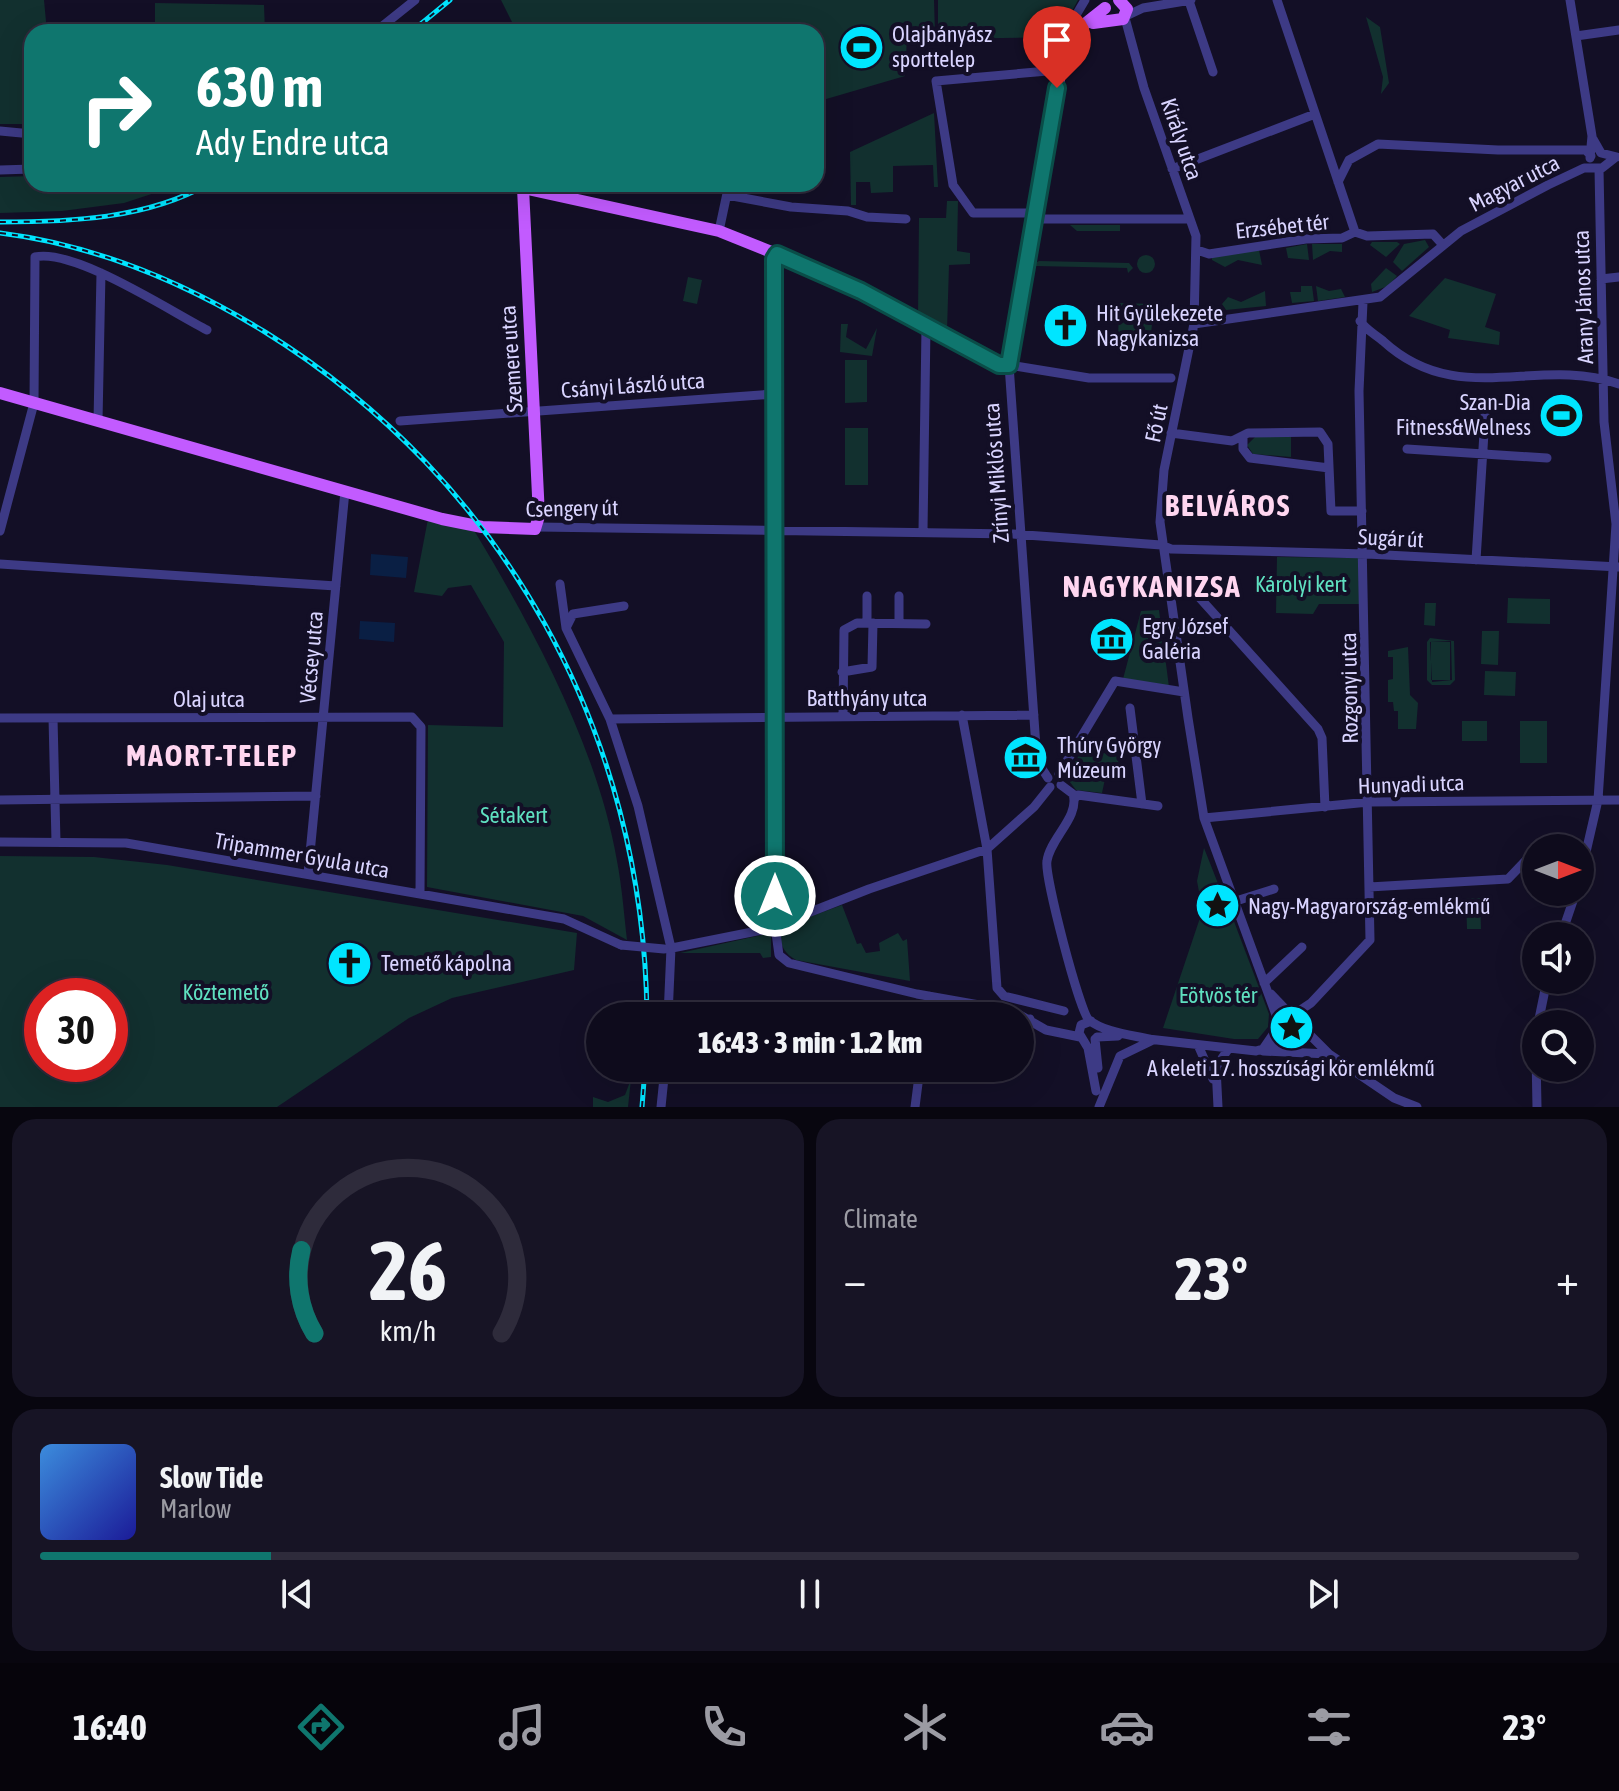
<!DOCTYPE html>
<html lang="en">
<head>
<meta charset="utf-8">
<style>
  :root { --surface:#0e0b1c; --page:#171425; --text:#f1f3f6; --muted:#9b9ba3; --line:#2e2b3b; --accent:#0f766e }
  body { margin:0; font-family:"Asap Condensed",sans-serif; background:var(--page); color:var(--text); height:100vh; display:flex; flex-direction:column; font-size:30px; white-space:nowrap }
  * { box-sizing:border-box; margin:0 }
  p { font-size:26px; color:var(--muted) }
  .icon { flex:none; width:44px; height:44px; fill:none; stroke:currentColor; stroke-width:2; stroke-linecap:round; stroke-linejoin:round }
  .map { position:relative; height:1107px; overflow:hidden }
  .details { display:flex; flex-direction:column; gap:12px; padding:12px; background:#08060f; flex:1 }
  .details>* { flex:none }
  .top-card { position:absolute; left:24px; top:24px; width:800px; height:168px; border-radius:24px; box-shadow:0 8px 32px #0002,0 0 0 2px var(--line); background:#0f766e; color:#fff; overflow:hidden }
  .needle { width:52px; rotate:90deg }
  .controls { position:absolute; left:1522px; top:834px; display:grid; gap:16px }
  .controls a { display:grid; place-items:center; width:72px; height:72px; border-radius:50%; background:var(--surface); box-shadow:0 8px 32px #0002,0 0 0 2px var(--line); font-size:40px }
  .speed { position:absolute; left:24px; top:978px; display:flex; gap:16px; font-size:40px; font-weight:700; text-align:center }
  .speed>* { display:grid; place-content:center; width:104px; height:104px; border-radius:50%; background:var(--surface); box-shadow:0 8px 32px #0002,0 0 0 2px var(--line); line-height:1 }
  .speed .limit { border:12px solid #d22; background:#fff; color:#111 }
  .pin { position:absolute; display:grid; place-items:center; width:68px; height:68px; color:#fff; margin:-82px -34px; border-radius:50% 50% 50% 0; rotate:-45deg; box-shadow:0 0 8px #0007 }
  .pin .icon { rotate:45deg }
  .me { position:absolute; width:88px; margin:-44px; rotate:0deg; stroke-linejoin:round; filter:drop-shadow(0 0 6px #0008) }
  .turn { display:flex; align-items:center; gap:28px; height:168px; padding:0 40px; font-size:36px }
  .turn .icon { width:104px; height:104px; stroke-width:2.5 }
  .turn b { display:block; font-size:56px; line-height:68px }
  .big { font-size:60px; font-weight:800; line-height:1.1 }
  .details .widget { flex:1; display:flex; flex-direction:column; justify-content:center; gap:12px; min-width:0; padding:0 28px; border-radius:24px; background:var(--page) }
  .details .dial { align-items:center; gap:0 }
  .dial svg { height:208px; overflow:visible; fill:none; stroke:var(--line); stroke-width:7; stroke-linecap:round; text-anchor:middle }
  .dial text { fill:var(--text); stroke:none }
  .song { display:flex; align-items:center; gap:24px }
  .cover { width:96px; height:96px; border-radius:12px; background:linear-gradient(135deg,hsl(210 70% 55%),hsl(240 70% 35%)) }
  .played { height:8px; border-radius:4px; background:linear-gradient(90deg,var(--accent) 15%,var(--line) 15%) }
  .keys { display:flex; justify-content:space-around; direction:ltr }
  .heat { display:flex; justify-content:space-between; align-items:center; font-size:44px; direction:ltr }
  .details .tiles { flex:1; display:grid; gap:12px; grid-template-columns:1fr 1fr }
  .widget:last-child { grid-column:span 2 }
  .trip { position:absolute; left:586px; top:1002px; width:448px; height:80px; border-radius:40px; background:var(--surface); box-shadow:0 8px 32px #0002,0 0 0 2px var(--line); font-weight:800; line-height:80px; text-align:center }
  .dock { display:flex; height:128px; justify-content:space-around; align-items:center; background:#06040b; color:var(--muted) }
  .dock .icon { width:56px; height:56px }
  .dock .on { color:var(--accent) }
  .dock b { font-size:36px; color:var(--text) }
  .map>svg:first-child { display:block }
</style>
</head>
<body>
<div class="map">
<svg width="1619" height="1107" viewBox="0 0 1619 1107">
  <rect width="100%" height="100%" fill="#130f26"/>
  <path fill="#12302f" fill-rule="evenodd" d="M0,0H44L47,32H32V124H0Z
    M501,0H934L935,34L907,35L906,59L898,60L905,76L816,102V32H517Z
    M938,0H1078L1058,37L938,39Z
    M155,3L264,5L265,32H155Z
    M1366,17L1380,27L1389,83L1381,94L1383,77Z
    M934,113L938,187H934L933,165L893,166V192L871,193L870,182H856V205H851L850,152Z
    M32,176V184H182L124,203L62,211L0,213V177Z
    M947,201H958L957,251L970,253V264L949,265L947,331L918,317L919,218H946Z
    M1070,225H1120V231H1077Z
    M1425,240L1429,247L1402,271L1393,262L1404,244Z
    M1372,242H1397L1400,244L1386,257L1370,245Z
    M1307,244L1309,260L1288,258L1286,248Z
    M1312,244H1342V252L1330,251L1313,260Z
    M1259,250L1262,265L1238,260L1225,267L1212,260V257Z
    M1137 264a9 9 0 1 1 18 0a9 9 0 1 1-18 0Z
    M1039,261L1129,263L1133,268L1128,273L1127,268L1036,266L1034,271L1033,264Z
    M1386,268L1397,276L1388,286L1372,292L1371,284Z
    M688,277L702,280L697,304L683,301Z
    M1445,278L1496,294L1485,327L1500,332L1499,345L1448,338L1450,330L1409,316Z
    M1301,286H1312L1314,301L1292,303L1290,292H1301Z
    M1316,286L1329,291L1341,289L1345,297L1318,301Z
    M1265,291L1266,306L1226,310L1222,304L1228,297L1241,302Z
    M1119,303L1154,304L1150,344H1118Z
    M841,324H848L846,337L866,349L877,328L872,356L840,352Z
    M845,360H867V402L845,403Z
    M845,428H868V485H845Z
    M1291,435V457L1253,454L1247,445L1256,436Z
    M428,519L475,532C533,628 598,749 617,861C622,887 624,914 627,940L583,916L427,887L428,725L503,727L504,642L471,585L448,588L442,596L414,592Z
    M1277,557L1361,558L1360,604H1319L1313,614L1276,613Z
    M1508,598L1550,599V624L1507,623Z
    M1425,603H1436L1435,626L1424,625Z
    M1159,610L1169,687L1123,679L1141,611Z
    M1482,631H1499L1498,665L1481,664Z
    M1430,638L1454,641L1455,680L1450,685H1432L1427,680V642ZM1451,641L1452,680L1432,682L1430,642Z
    M1431,642H1450V680H1431Z
    M1408,647L1410,695L1418,703L1416,729H1398V711H1394L1393,702H1388V680L1393,679V657H1388V651Z
    M1485,671L1516,672L1515,696L1484,695Z
    M1462,721H1487V741H1462Z
    M1520,721H1547V763H1520Z
    M1090,737L1103,753L1118,755L1119,775L1105,779L1102,793L1076,790L1066,777Z
    M1204,848L1221,891L1200,897L1197,881Z
    M0,856L94,857L167,865L577,933L574,970L452,998L409,1018L277,1107H0ZM42,996H110V1064H42Z
    M1224,895L1269,1014L1268,1027L1258,1039H1234L1163,1028L1205,903Z
    M1466,898H1480L1481,929H1467Z
    M842,905L857,944L861,943L866,953L880,951L879,943L898,933L903,941L907,939L910,981L796,960C783,953 777,941 782,927Z
    M766,934L771,937V957L763,958L760,953H680Z
    M631,1079L628,1107H593V1097L608,1102L625,1095Z"/>
  <path fill="#0a1f44" d="M371,554L408,557L406,578L370,575Z
    M360,621L395,623L394,642L359,639Z"/>
  <g fill="none" stroke-linecap="round" stroke-linejoin="round">
    <path stroke="#3d3a85" stroke-width="9" d="M1277,0L1355,232
      M1570,0L1592,136L1590,158
      M1189,1L1213,72
      M1126,16L1143,8L1191,0
      M1125,18L1144,88L1196,236L1194,324L1164,470L1160,522L1188,718L1204,818L1279,1023
      M375,32L415,0
      M1071,35L1069,27L1085,0
      M1576,36L1619,30
      M0,131L32,134
      M1593,139L1601,153L1617,157
      M1172,169L1315,114
      M0,170L32,169
      M1338,182L1349,160L1378,144L1498,150H1586L1591,156
      M503,184L523,188
      M727,195L791,207L848,211L867,217L906,219
      M1036,213H973L953,185L936,81L1059,70
      M1035,219H1190
      M719,231L729,184
      M1197,250L1209,254L1306,239L1342,238L1355,232L1367,236L1433,234L1443,245
      M777,254L775,926L779,955L789,963L917,994L1013,1011L1046,1030L1080,1037
      M1601,279L1619,277
      M1360,321C1366,330 1375,334 1383,341C1458,410 1537,355 1619,384
      M1194,324L1380,297L1461,231L1548,185L1584,168H1602L1616,157
      M98,421L101,273
      M400,421L774,394
      M1171,433L1232,441L1248,433L1320,432L1328,444L1331,511H1362
      M1243,438V449L1250,458L1329,468
      M1407,449L1547,458
      M538,527L1013,534L1161,545L1171,549L1367,554L1619,567
      M0,531L34,403L35,257C74,248 170,311 207,330
      M923,531L926,327
      M1476,560L1486,401
      M0,564L336,586
      M560,584L566,628
      M1168,586L1198,596L1318,729L1322,738L1325,807
      M899,596V623
      M624,606L573,614L566,628L610,719L638,806L671,948L668,1016
      M867,623V596
      M842,672L872,667L873,623
      M1130,708L1142,804
      M962,715L987,849L997,988L1004,996L1064,1011
      M843,716L844,630L857,623L926,624
      M0,718L412,717L421,727L420,894
      M53,718L56,842
      M610,719L1034,715
      M1059,774L1115,681L1184,692
      M1048,778L1037,761L1009,365L1089,378H1171
      M1061,785L1073,794C1080,817 1050,838 1047,861C1044,875 1080,1013 1089,1020C1105,1033 1133,1035 1153,1040
      M1075,798L1078,795L1158,806
      M0,800L316,796
      M1204,818L1369,802L1619,800
      M0,842L126,843L564,919L621,945
      M308,874L345,491
      M1580,878L1598,800L1616,524L1604,422L1599,169
      M1369,887L1508,879L1528,858
      M1236,901L1274,889
      M1561,936L1576,892
      M667,949L767,929L869,889L987,849L1034,807L1050,787
      M1264,983L1302,947
      M1271,994L1291,1015
      M1293,1015L1311,1003L1370,940L1359,391L1363,302
      M926,1016L929,996
      M1091,1021L1081,1025L1079,1033L1088,1048L1096,1091
      M1538,1024L1547,980
      M1303,1028L1329,1054L1394,1098L1417,1107
      M1097,1037L1118,1036
      M1095,1039L1098,1068
      M1148,1039L1256,1051C1270,1047 1296,1040 1303,1028L1300,1020L1293,1015L1285,1017L1263,1049
      M1026,1042L1030,1019
      M1198,1045L1213,1079
      M1263,1051L1328,1054
      M1536,1055L1537,1107
      M661,1107L665,1068
      M915,1107L920,1068
      M1099,1107L1120,1056L1153,1040
      M1218,1107L1216,1067L1229,1048"/>
    <path stroke="#c25bff" stroke-width="12" d="M1093,23L1123,19L1127,9L1119,0
      M0,393L442,519L482,527L535,529L539,516L523,188L719,231L819,271L1004,366L1013,354L1064,48L1071,35L1105,8"/>
    <defs>
      <path id="rail" d="M411,32L450,0
        M0,222C69,222 147,219 208,184
        M0,233C95,245 184,282 265,332C505,481 644,734 647,1016
        M642,1107L645,1068"/>
    </defs>
    <use href="#rail" stroke="#00e5ff" stroke-width="5"/>
    <use href="#rail" stroke="#130f26" stroke-width="2" stroke-dasharray="6" stroke-linecap="butt"/>
    <path stroke="#3d3a85" stroke-width="9" d="M621,945L664,949"/>
  </g>
  <g fill="none" stroke-linecap="round" stroke-linejoin="round">
    <defs>
      <path id="route" d="M775,896L774,259L777,254L861,291L999,365H1009L1057,88"/>
    </defs>
    <use href="#route" stroke="#0a4d48" stroke-width="20"/>
    <use href="#route" stroke="#0f766e" stroke-width="14"/>
  </g>
  <defs>
    <symbol id="stadium-disc" viewBox="-11 -11 22 22"><circle r="9.5" fill="#00e5ff" stroke="#130f26"/><path d="M0-5a6.5 5 0 1 0 0 10a6.5 5 0 1 0 0-10ZM-3.5-1.8h7v3.6h-7Z" fill="#111"/></symbol>
    <symbol id="church-disc" viewBox="-11 -11 22 22"><circle r="9.5" fill="#00e5ff" stroke="#130f26"/><path d="M-1.2-6h2.4v3.5h3.3v2.4h-3.3V6h-2.4V-.1h-3.3v-2.4h3.3Z" fill="#111"/></symbol>
    <symbol id="museum-disc" viewBox="-11 -11 22 22"><circle r="9.5" fill="#00e5ff" stroke="#130f26"/><path d="M0-6L6-3V-2H-6V-3ZM-5-1h2V3h-2ZM-1-1h2V3h-2ZM3-1h2V3H3ZM-6 4H6V6H-6Z" fill="#111"/></symbol>
    <symbol id="sight-disc" viewBox="-11 -11 22 22"><circle r="9.5" fill="#00e5ff" stroke="#130f26"/><path d="M0-6L1.8-2.2L6-1.7L2.9 1.2L3.7 5.4L0 3.3L-3.7 5.4L-2.9 1.2L-6-1.7L-1.8-2.2Z" fill="#111"/></symbol>
  </defs>
  <g fill-rule="evenodd">
    <use href="#stadium-disc" x="836" y="22" width="51" height="51"/>
    <use href="#church-disc" x="1040" y="300" width="51" height="51"/>
    <use href="#stadium-disc" x="1536" y="390" width="51" height="51"/>
    <use href="#museum-disc" x="1086" y="614" width="51" height="51"/>
    <use href="#museum-disc" x="1000" y="732" width="51" height="51"/>
    <use href="#sight-disc" x="1192" y="880" width="51" height="51"/>
    <use href="#church-disc" x="324" y="938" width="51" height="51"/>
    <use href="#sight-disc" x="1266" y="1002" width="51" height="51"/>
  </g>
  <g text-anchor="middle" dominant-baseline="central" stroke-width="8" stroke-linejoin="round" paint-order="stroke">
    <g font-size="22" fill="#d9d4ff" stroke="#130f26" text-anchor="start">
      <text x="892" y="34">Olajbányász<tspan x="892" dy="25">sporttelep</tspan></text>
      <text x="1096" y="313">Hit Gyülekezete<tspan x="1096" dy="25">Nagykanizsa</tspan></text>
      <text x="1531" y="402" text-anchor="end">Szan-Dia<tspan x="1531" dy="25">Fitness&amp;Welness</tspan></text>
      <text x="1142" y="626">Egry József<tspan x="1142" dy="25">Galéria</tspan></text>
      <text x="1057" y="745">Thúry György<tspan x="1057" dy="25">Múzeum</tspan></text>
      <text x="1248" y="906">Nagy-Magyarország-emlékmű</text>
      <text x="381" y="963">Temető kápolna</text>
      <text x="1291" y="1068" text-anchor="middle">A keleti 17. hosszúsági kör emlékmű</text>
    </g>
    <g font-size="22" fill="#d9d4ff" stroke="#130f26">
      <text transform="translate(1182 139) rotate(71)">Király utca</text>
      <text transform="translate(1514 183) rotate(-27)">Magyar utca</text>
      <text transform="translate(1282 226) rotate(-6)">Erzsébet tér</text>
      <text transform="translate(1583 297) rotate(-92)">Arany János utca</text>
      <text transform="translate(511 359) rotate(-94)">Szemere utca</text>
      <text transform="translate(633 385) rotate(-4)">Csányi László utca</text>
      <text transform="translate(1156 423) rotate(-78)">Fő út</text>
      <text transform="translate(996 473) rotate(-94)">Zrínyi Miklós utca</text>
      <text transform="translate(572 508) rotate(-1)">Csengery út</text>
      <text transform="translate(1391 538) rotate(3)">Sugár út</text>
      <text transform="translate(311 657) rotate(-85)">Vécsey utca</text>
      <text transform="translate(1349 688) rotate(-91)">Rozgonyi utca</text>
      <text x="867" y="698">Batthyány utca</text>
      <text x="209" y="699">Olaj utca</text>
      <text transform="translate(1411 784) rotate(-2)">Hunyadi utca</text>
      <text transform="translate(302 855) rotate(10)">Tripammer Gyula utca</text>
    </g>
    <g font-size="22" fill="#5fe0c0" stroke="#130f26">
      <text x="1301" y="584">Károlyi kert</text>
      <text x="514" y="815">Sétakert</text>
      <text x="226" y="992">Köztemető</text>
      <text x="1218" y="995">Eötvös tér</text>
    </g>
    <g font-size="30" font-weight="bold" letter-spacing="2" fill="#ffd6f0" stroke="#130f26">
      <text x="1228" y="505">BELVÁROS</text>
      <text x="1152" y="586">NAGYKANIZSA</text>
      <text x="212" y="755">MAORT-TELEP</text>
    </g>
  </g>
</svg>
<div class="controls">
<a><svg class="needle" viewBox="-14 -14 28 28"><path d="M0-13l5 13h-10z" fill="#e53935"/><path d="M0 13l5-13h-10z" fill="#9b9ba3"/></svg></a>
<a><svg class="icon" aria-label="sound" viewBox="0 0 24 24"><path d="M4 9h4l5-4v14l-5-4H4zM17 9q2 3 0 6"/></svg></a>
<a><svg class="icon" aria-label="search" viewBox="0 0 24 24"><circle cx="10" cy="10" r="6"/><path d="M15 15l6 6"/></svg></a>
</div>
<div class="speed"><div class="limit">30</div></div>
<div class="pin" style="left:1057px;top:88px;background:#d93025"><svg class="icon" aria-label="arrive" viewBox="0 0 24 24"><path d="M6 21V4h12l-3 4 3 4H6"/></svg></div>
<svg class="me" style="left:775px;top:896px" viewBox="-20 -20 40 40"><circle r="17" fill="#0f766e" stroke="#fff" stroke-width="3"/><path d="M0-11L8 9 0 5-8 9z" fill="#fff"/></svg>
<div class="trip">16:43 · 3 min · 1.2 km</div>
<div class="top-card">
<div class="turn"><svg class="icon" aria-label="right" viewBox="0 0 24 24"><path d="M7 20v-9h11M14 6l5 5-5 5"/></svg><div><b>630 m</b>Ady Endre utca</div></div>
</div>
</div>
<section class="details">
<div class="tiles">
<div class="widget dial"><svg viewBox="0 0 100 80">
<path d="M14 69A42 42 0 1 1 86 69"/>
<path d="M14 69A42 42 0 0 1 9 37" stroke="#0f766e"/>
<text x="50" y="56" font-size="32" font-weight="700">26</text>
<text x="50" y="72" font-size="11">km/h</text>
</svg></div>
<div class="widget"><p>Climate</p>
<div class="heat"><a>−</a><b class="big">23°</b><a>+</a></div>
</div>
<div class="widget">
<div class="song"><i class="cover"></i><div><b>Slow Tide</b><p>Marlow</p></div></div>
<div class="played"></div>
<div class="keys"><svg class="icon" aria-label="previous" viewBox="0 0 24 24"><path d="M18 5L8 12l10 7zM5 5v14"/></svg><svg class="icon" aria-label="pause" viewBox="0 0 24 24"><path d="M8 5v14M16 5v14"/></svg><svg class="icon" aria-label="next" viewBox="0 0 24 24"><path d="M6 5l10 7-10 7zM19 5v14"/></svg></div>
</div>
</div>
</section>
<nav class="dock">
<b>16:40</b>
<svg class="icon on" aria-label="directions" viewBox="0 0 24 24"><path d="M12 3l9 9-9 9-9-9zM9 14v-3h6M13 9l2 2-2 2"/></svg>
<svg class="icon" aria-label="music" viewBox="0 0 24 24"><path d="M9 18V5l10-2v13"/><circle cx="6" cy="18" r="3"/><circle cx="16" cy="16" r="3"/></svg>
<svg class="icon" aria-label="phone" viewBox="0 0 24 24"><path d="M5 4h4l2 5-3 2q2 4 5 5l2-3 5 2v4C11 20 4 13 5 4z"/></svg>
<svg class="icon" aria-label="climate" viewBox="0 0 24 24"><path d="M12 3v18M4 7l16 10M4 17L20 7"/></svg>
<svg class="icon" aria-label="car" viewBox="0 0 24 24"><path d="M5 17H2v-5l4-1 3-4h7l3 4 3 1v5h-3M9 17h6M6 11h13"/><circle cx="7" cy="17" r="2"/><circle cx="17" cy="17" r="2"/></svg>
<svg class="icon" aria-label="filters" viewBox="0 0 24 24"><path d="M4 7h16M4 17h16"/><circle cx="9" cy="7" r="2"/><circle cx="15" cy="17" r="2"/></svg>
<b>23°</b>
</nav>
</body>
</html>
